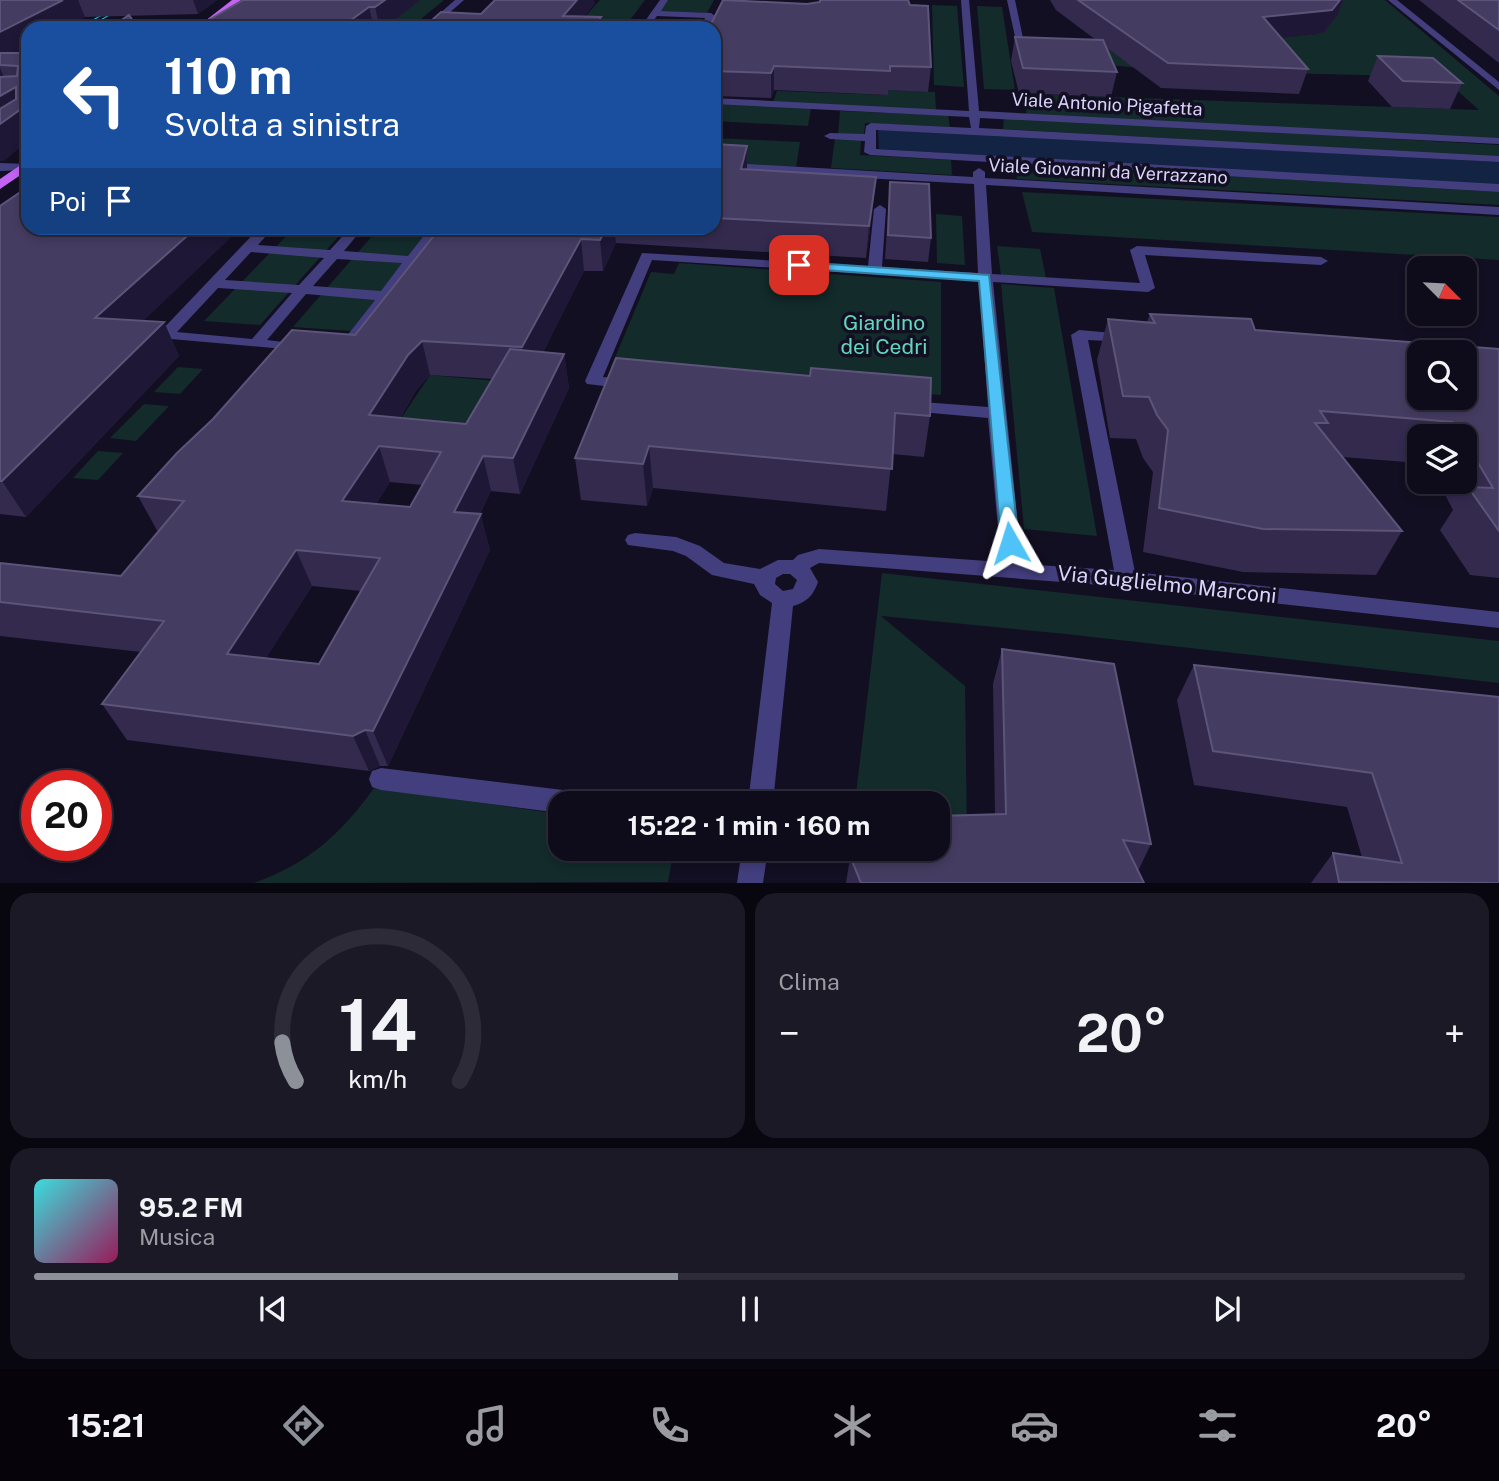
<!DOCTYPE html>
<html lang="it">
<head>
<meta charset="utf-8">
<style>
  :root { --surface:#0e0b1a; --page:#1c1927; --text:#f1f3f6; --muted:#9b9ba2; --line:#2e2b39; --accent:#8c9099 }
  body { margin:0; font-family:"Public Sans",sans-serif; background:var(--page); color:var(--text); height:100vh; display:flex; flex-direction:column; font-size:26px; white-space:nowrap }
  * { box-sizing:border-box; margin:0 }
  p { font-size:23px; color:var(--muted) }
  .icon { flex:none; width:38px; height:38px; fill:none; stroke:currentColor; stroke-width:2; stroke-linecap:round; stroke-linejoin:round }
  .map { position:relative; height:883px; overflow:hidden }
  .drawer { display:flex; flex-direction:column; gap:10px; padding:10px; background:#08060e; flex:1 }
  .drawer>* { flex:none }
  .guide { position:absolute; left:21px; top:21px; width:700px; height:214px; border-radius:21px; box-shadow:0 4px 10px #0003,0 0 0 2px var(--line); background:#1a4fa0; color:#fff; overflow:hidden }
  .needle { width:46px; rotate:114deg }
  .fabs { position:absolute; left:1407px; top:256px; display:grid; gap:14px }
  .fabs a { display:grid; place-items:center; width:70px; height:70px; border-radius:14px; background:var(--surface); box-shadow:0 4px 10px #0003,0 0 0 2px var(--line); font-size:35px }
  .speed { position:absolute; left:21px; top:770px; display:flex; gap:14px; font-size:35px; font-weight:700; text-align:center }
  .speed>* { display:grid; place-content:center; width:91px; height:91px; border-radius:50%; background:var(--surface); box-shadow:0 4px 10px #0003,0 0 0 2px var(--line); line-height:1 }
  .speed .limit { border:10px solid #d22; background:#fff; color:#111 }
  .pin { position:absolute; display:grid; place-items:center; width:60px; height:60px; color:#fff; margin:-30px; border-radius:14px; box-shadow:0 4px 10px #0006 }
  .me { position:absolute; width:77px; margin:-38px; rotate:354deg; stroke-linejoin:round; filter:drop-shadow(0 0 5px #0008) }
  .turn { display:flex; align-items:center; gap:24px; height:147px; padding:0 28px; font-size:32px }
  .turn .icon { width:91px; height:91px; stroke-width:2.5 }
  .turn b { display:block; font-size:49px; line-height:60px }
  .then { display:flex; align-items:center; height:66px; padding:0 28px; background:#0003; gap:14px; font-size:26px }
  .big { font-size:52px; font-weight:700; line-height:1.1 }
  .drawer .widget { flex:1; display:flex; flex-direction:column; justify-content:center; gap:10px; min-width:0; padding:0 24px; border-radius:21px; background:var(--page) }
  .drawer .dial { align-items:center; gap:0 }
  .dial svg { height:182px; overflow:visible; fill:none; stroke:var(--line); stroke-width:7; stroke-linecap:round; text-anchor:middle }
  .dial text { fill:var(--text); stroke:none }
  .song { display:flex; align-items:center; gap:21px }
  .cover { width:84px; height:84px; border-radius:10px; background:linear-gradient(135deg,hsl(180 70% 55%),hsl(330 70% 35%)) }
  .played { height:7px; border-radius:4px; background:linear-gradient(90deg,var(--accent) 45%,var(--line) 45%) }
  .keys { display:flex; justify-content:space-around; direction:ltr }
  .heat { display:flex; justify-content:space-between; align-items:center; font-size:38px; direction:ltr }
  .drawer .tiles { flex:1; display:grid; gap:10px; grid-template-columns:1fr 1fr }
  .widget:last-child { grid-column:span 2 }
  .trip { position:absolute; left:548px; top:791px; width:402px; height:70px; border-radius:21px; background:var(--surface); box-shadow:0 4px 10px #0003,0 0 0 2px var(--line); font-weight:700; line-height:70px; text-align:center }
  .tabs { display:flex; height:112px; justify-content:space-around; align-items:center; background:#06040a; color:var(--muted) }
  .tabs .icon { width:49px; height:49px }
  .tabs .current { color:var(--accent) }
  .tabs b { font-size:32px; color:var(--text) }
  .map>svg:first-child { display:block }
</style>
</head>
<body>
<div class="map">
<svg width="1499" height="883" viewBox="0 0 1499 883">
  <rect width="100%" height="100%" fill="#130f22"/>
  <path fill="#132b2b" d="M420,0H444L410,28H384Z
    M600,0H645L624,28H575Z
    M665,0H714L707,13L658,11Z
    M1315,0H1385L1499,96V140L1138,124L1499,145V157L1003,129L1004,117L1027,118L1024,94L1479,110L1442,77L1158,70L1101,64L1102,44L1279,38L1318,34Z
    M932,5L957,6L964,87L934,85Z
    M977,6L1002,7L1015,90L984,89Z
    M888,90L935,92L936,110L773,102L777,91L887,95Z
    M714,103L811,108L808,126L714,121Z
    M840,111L948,115L950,127L865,123L864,135L838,134Z
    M714,138L800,142L796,167L714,163Z
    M835,138L861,140L860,155L951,160L952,175L831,168Z
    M1014,163L1499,192V205L1017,179Z
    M1022,192L1499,217V260L1032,232Z
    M936,214L962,216L965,265L937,263Z
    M294,228H346L260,325L204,321Z
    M379,228H431L351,331L293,327Z
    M997,246L1040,249L1046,278L1001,275Z
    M679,263L941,282V395L611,367L651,272L674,274Z
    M1001,284L1054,288L1097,536L1024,529Z
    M178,367L203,369L180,394L154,392Z
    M430,375L517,383L474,459L380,450Z
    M144,404L169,406L136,441L110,438Z
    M98,451L123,453L98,480L73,478Z
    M882,573L1499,641V683L1066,634L881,616L965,686L967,836L938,840V803H855Z
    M374,788L560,814V849H674L668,882L254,883C308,864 341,834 374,788Z"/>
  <path fill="#122344" d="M878,129L1499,162V186L879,149Z"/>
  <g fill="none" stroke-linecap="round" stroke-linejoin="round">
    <path fill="#433e7d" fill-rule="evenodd" d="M455,0H464L432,28H423Z
      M660,0H668L661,11L711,13L715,16L708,28H700L705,18L657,16L648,28H640Z
      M961,0H969L979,111L1499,138V144L980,118L979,128L1499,156V162L876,130V149L1499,184V192L870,155L864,152L865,141L830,139L824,136L830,133L865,134L866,126L871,123L971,128L969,117L714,104V98L969,111Z
      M1007,0H1015L1027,57L1019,55Z
      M1388,0H1397L1499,82V90Z
      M714,162L973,177V172L979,168L985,172V178L1499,207V215L986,185L992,274L1140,283L1130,250L1137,246L1321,257L1328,261L1321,265L1145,255L1155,288L1148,292L993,282L1022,564L1114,570L1071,335L1079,330L1124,334L1129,336L1132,339L1129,342L1088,340L1135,572L1499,612V628L1126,587L819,563L810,568L818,582C813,596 807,602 793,606L773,803H748L772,603L760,595L754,584L712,575L686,556L673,551L628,545L625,540L628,535L635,533L676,537L700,546L724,563L760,569L778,560H793L798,555L819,549L1001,562L988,418L909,411L901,406L909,401L988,407L979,281L652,260L603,377L630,379L638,384L630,389L587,384L585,381L642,253L868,266L874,209L880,205L886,209L882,267L978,273L974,184L714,170ZM783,574H790L797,580L793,589L783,591L775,584L776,578Z
      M0,163L28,164V170L0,171Z
      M259,228H273L258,245L330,250L350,228H363L344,251L408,256L426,233L408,232L402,228H443L359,340L354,342L346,337L375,300L306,294L267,340L307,345L310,348L307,351L160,338L157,335L160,332ZM251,252L324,258L299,285L225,280ZM337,259L402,263L381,291L313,286ZM218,288L292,293L252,339L177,332Z
      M381,768L571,791L580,795L584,803H560V813L381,790L372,787L369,779L372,771Z
      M742,849H768L763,883H737Z"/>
    <path fill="#c263f3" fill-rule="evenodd" d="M232,0H241L206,28H196Z
      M28,160V170L0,189V179Z"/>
    <defs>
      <path id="rail" d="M81,28L135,0"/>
    </defs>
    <use href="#rail" stroke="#12cce9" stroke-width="4.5"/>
    <use href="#rail" stroke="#130f22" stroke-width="2.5" stroke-dasharray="9" stroke-linecap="butt"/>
  </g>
  <path fill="#332a4e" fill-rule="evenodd" d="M0,0H217L198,14L85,17L64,28H28V47L17,53H28L4,161H0Z
    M420,0L384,28H195Z
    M1050,0H1343L1337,16L1323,33L1281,38L1308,69L1299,94L1161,88L1106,47L1117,72L1111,97L1019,93L1011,61L1015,37L1096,40L1056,10Z
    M1419,0H1499V63Z
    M714,28L931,67L928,92L888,90V95L774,90L771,98L714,96Z
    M1378,56L1462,83L1450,109L1392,107L1368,81Z
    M714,144L747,169L873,207L866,258L616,243L603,271H584L543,352L564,354L569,388L520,494L491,491L480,514L490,550L388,766H380L369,771L127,740L102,704L141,652L0,636V563L121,576L158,532L138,496L355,335L440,228H714ZM430,375L493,379L466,424L400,418L417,389ZM390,482L422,485L410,507L376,504ZM312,586L361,591L319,664L266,658Z
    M890,182L931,238L928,262L885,259Z
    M0,206L144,321L164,322L179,356L26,517L0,514Z
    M1150,314L1255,330L1499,349V578L1470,575L1440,530L1453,510L1438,481H1465V436H1419V463L1342,457L1402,531L1376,575L1243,572L1143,552L1153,472L1143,458L1136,439L1110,438L1097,360L1108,319L1147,322Z
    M616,358L930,416L924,457L892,454L886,511L653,488L647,506L581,500L575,458Z
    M1002,649L1151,844L1138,871L1144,883H846L850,858L849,849H938L995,814L993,684Z
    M1194,665L1499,697V883H1311L1333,853L1362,857L1347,807L1194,785L1177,700Z"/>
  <path fill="#1e1735" d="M63,0H78L85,17L64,28H28V47L0,62V32Z
    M193,0H217L198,14Z
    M385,0H420L384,28H380L375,7Z
    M577,0H594L595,4L575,28L563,16Z
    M1340,0H1343L1337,16L1323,33L1255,41L1263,17Z
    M369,7L374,28H340Z
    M601,17L602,28H593Z
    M774,66V90L771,98V73Z
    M0,68L10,90L16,87L28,104V141L4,161H0Z
    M747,146V174L741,169Z
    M876,177L873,207L866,258L869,226Z
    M196,228H241L112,351L95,318Z
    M606,228H614L616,243L603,271L600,240Z
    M581,239L584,271L528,381L522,347Z
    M164,322L179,356L26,517L2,481Z
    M422,341L430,375L417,389L382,447L369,415L408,355Z
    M564,354L569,388L520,494L513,458Z
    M379,446L390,482L355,536L342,501Z
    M649,446L653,488L647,506L643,464Z
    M483,456L491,491L463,548L454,512Z
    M481,514L490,550L388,766L373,731Z
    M296,550L312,586L246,690L227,654Z
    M365,730L380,766L369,771L353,736Z"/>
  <path fill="#453c61" stroke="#5c5479" stroke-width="2" fill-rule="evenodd" d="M0,0H63L0,32Z
    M243,0H385L375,7H369L340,28H195Z
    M495,0H577L563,16L601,17L593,28H423L441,12L481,14Z
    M723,0L807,4L820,2V0H908L910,5L928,6L931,67L890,66V71L774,66L771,73L714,71V28H709Z
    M1078,0H1340L1332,10L1263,17L1308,69L1168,63Z
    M1458,0H1499V30Z
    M129,15L138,28H110Z
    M1015,37L1103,40L1117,72L1023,68Z
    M0,53H28V104L0,124V109L16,99V87L0,96V77L17,76L18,66L0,65Z
    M1378,56L1433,58L1462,83L1403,81Z
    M714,144L747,146L741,169L876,177L869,226L714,218Z
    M890,182L929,184L931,238L888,235Z
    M28,187V228H196L95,318L164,322L2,481H0V206Z
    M440,228H606L600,240L581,239L522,347L422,341L408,355L369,415L466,424L510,349L564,354L513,458L483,456L454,512L481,514L373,731L365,730L353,736L102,704L164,621L0,602V563L121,576L184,501L138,496L177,453L213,419L292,330L355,335ZM379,446L441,452L410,507L342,501ZM296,550L380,558L319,664L227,654Z
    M1150,314L1251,319L1255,330L1499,349V531L1468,487L1493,488L1465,441V436H1461L1453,422L1320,411L1328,423H1315L1402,531L1263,529L1159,508L1168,430L1157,415L1149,397L1123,396L1108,319L1155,323ZM1419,352H1465V397H1419Z
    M616,358L810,376L811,368L931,378L930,416L895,413L892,469L649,446L643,464L575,458Z
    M1002,649L1114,664L1151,844L1123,840L1144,883H861L850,856L854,849H938V816L1006,814Z
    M1194,665L1499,697V883L1339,882L1333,853L1402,863L1372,773L1213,751Z"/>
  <path fill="#4fc3f7" stroke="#337fa1" stroke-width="2" d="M799,262L989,275L1019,543L1016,547H1003L1001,543L979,281L794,268V263Z"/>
  <g text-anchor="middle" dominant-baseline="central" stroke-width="7" stroke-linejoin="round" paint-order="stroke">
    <g font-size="18" fill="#dad4fc" stroke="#130f22">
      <text transform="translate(1107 104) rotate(3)">Viale Antonio Pigafetta</text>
      <text transform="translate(1108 171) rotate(3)">Viale Giovanni da Verrazzano</text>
    </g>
    <g font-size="21" fill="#65d6be" stroke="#130f22">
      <text x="884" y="322">Giardino<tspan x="884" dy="24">dei Cedri</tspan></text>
    </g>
    <g font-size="21" fill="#dad4fc" stroke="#130f22">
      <text transform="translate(1167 584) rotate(6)">Via Guglielmo Marconi</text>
    </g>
  </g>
</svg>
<div class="fabs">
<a><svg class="needle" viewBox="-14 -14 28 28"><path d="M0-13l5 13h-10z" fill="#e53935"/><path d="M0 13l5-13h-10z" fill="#9b9ba2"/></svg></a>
<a><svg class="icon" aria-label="search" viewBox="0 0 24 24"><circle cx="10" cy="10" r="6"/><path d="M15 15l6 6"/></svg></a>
<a><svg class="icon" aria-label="layers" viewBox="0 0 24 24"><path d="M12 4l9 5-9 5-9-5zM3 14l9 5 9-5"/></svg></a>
</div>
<div class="speed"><div class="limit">20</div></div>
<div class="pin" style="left:799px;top:265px;background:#d93025"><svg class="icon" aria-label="arrive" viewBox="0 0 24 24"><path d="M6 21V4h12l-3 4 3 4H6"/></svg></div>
<svg class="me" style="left:1010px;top:543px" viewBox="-20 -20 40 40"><path d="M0-17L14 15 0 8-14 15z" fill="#4fc3f7" stroke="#fff" stroke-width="4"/></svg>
<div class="trip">15:22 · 1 min · 160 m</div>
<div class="guide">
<div class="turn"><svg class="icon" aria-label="left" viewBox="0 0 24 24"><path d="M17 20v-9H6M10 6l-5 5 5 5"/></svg><div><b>110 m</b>Svolta a sinistra</div></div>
<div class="then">Poi<svg class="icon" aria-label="arrive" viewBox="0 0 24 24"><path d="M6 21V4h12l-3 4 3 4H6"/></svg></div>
</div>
</div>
<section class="drawer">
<div class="tiles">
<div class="widget dial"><svg viewBox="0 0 100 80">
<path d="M14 69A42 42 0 1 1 86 69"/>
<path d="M14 69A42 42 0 0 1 8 52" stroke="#8c9099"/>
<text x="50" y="56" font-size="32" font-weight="700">14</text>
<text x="50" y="72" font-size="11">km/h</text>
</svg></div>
<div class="widget"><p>Clima</p>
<div class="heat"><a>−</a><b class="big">20°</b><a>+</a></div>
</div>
<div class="widget">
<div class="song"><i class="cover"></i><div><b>95.2 FM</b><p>Musica</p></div></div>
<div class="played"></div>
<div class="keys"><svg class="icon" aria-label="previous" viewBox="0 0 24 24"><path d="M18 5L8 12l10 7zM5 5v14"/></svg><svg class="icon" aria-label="pause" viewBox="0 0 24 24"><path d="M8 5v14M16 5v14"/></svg><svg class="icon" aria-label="next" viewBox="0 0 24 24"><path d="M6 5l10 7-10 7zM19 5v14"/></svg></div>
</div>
</div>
</section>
<nav class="tabs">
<b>15:21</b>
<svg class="icon current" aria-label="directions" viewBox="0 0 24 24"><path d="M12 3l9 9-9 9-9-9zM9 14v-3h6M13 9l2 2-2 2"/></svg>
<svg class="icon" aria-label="music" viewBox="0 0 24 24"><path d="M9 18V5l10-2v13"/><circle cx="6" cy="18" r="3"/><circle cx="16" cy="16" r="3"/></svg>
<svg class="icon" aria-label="phone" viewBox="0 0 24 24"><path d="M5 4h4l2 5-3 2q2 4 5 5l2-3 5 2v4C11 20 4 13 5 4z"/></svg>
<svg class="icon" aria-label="climate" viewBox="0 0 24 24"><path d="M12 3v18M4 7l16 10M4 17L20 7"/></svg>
<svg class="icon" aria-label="car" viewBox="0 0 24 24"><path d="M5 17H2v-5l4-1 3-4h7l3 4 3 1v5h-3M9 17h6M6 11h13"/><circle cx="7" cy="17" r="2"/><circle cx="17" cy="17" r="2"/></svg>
<svg class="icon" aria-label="filters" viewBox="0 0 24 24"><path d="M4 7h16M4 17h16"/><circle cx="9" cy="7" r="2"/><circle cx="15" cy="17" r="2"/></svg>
<b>20°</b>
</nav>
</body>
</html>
